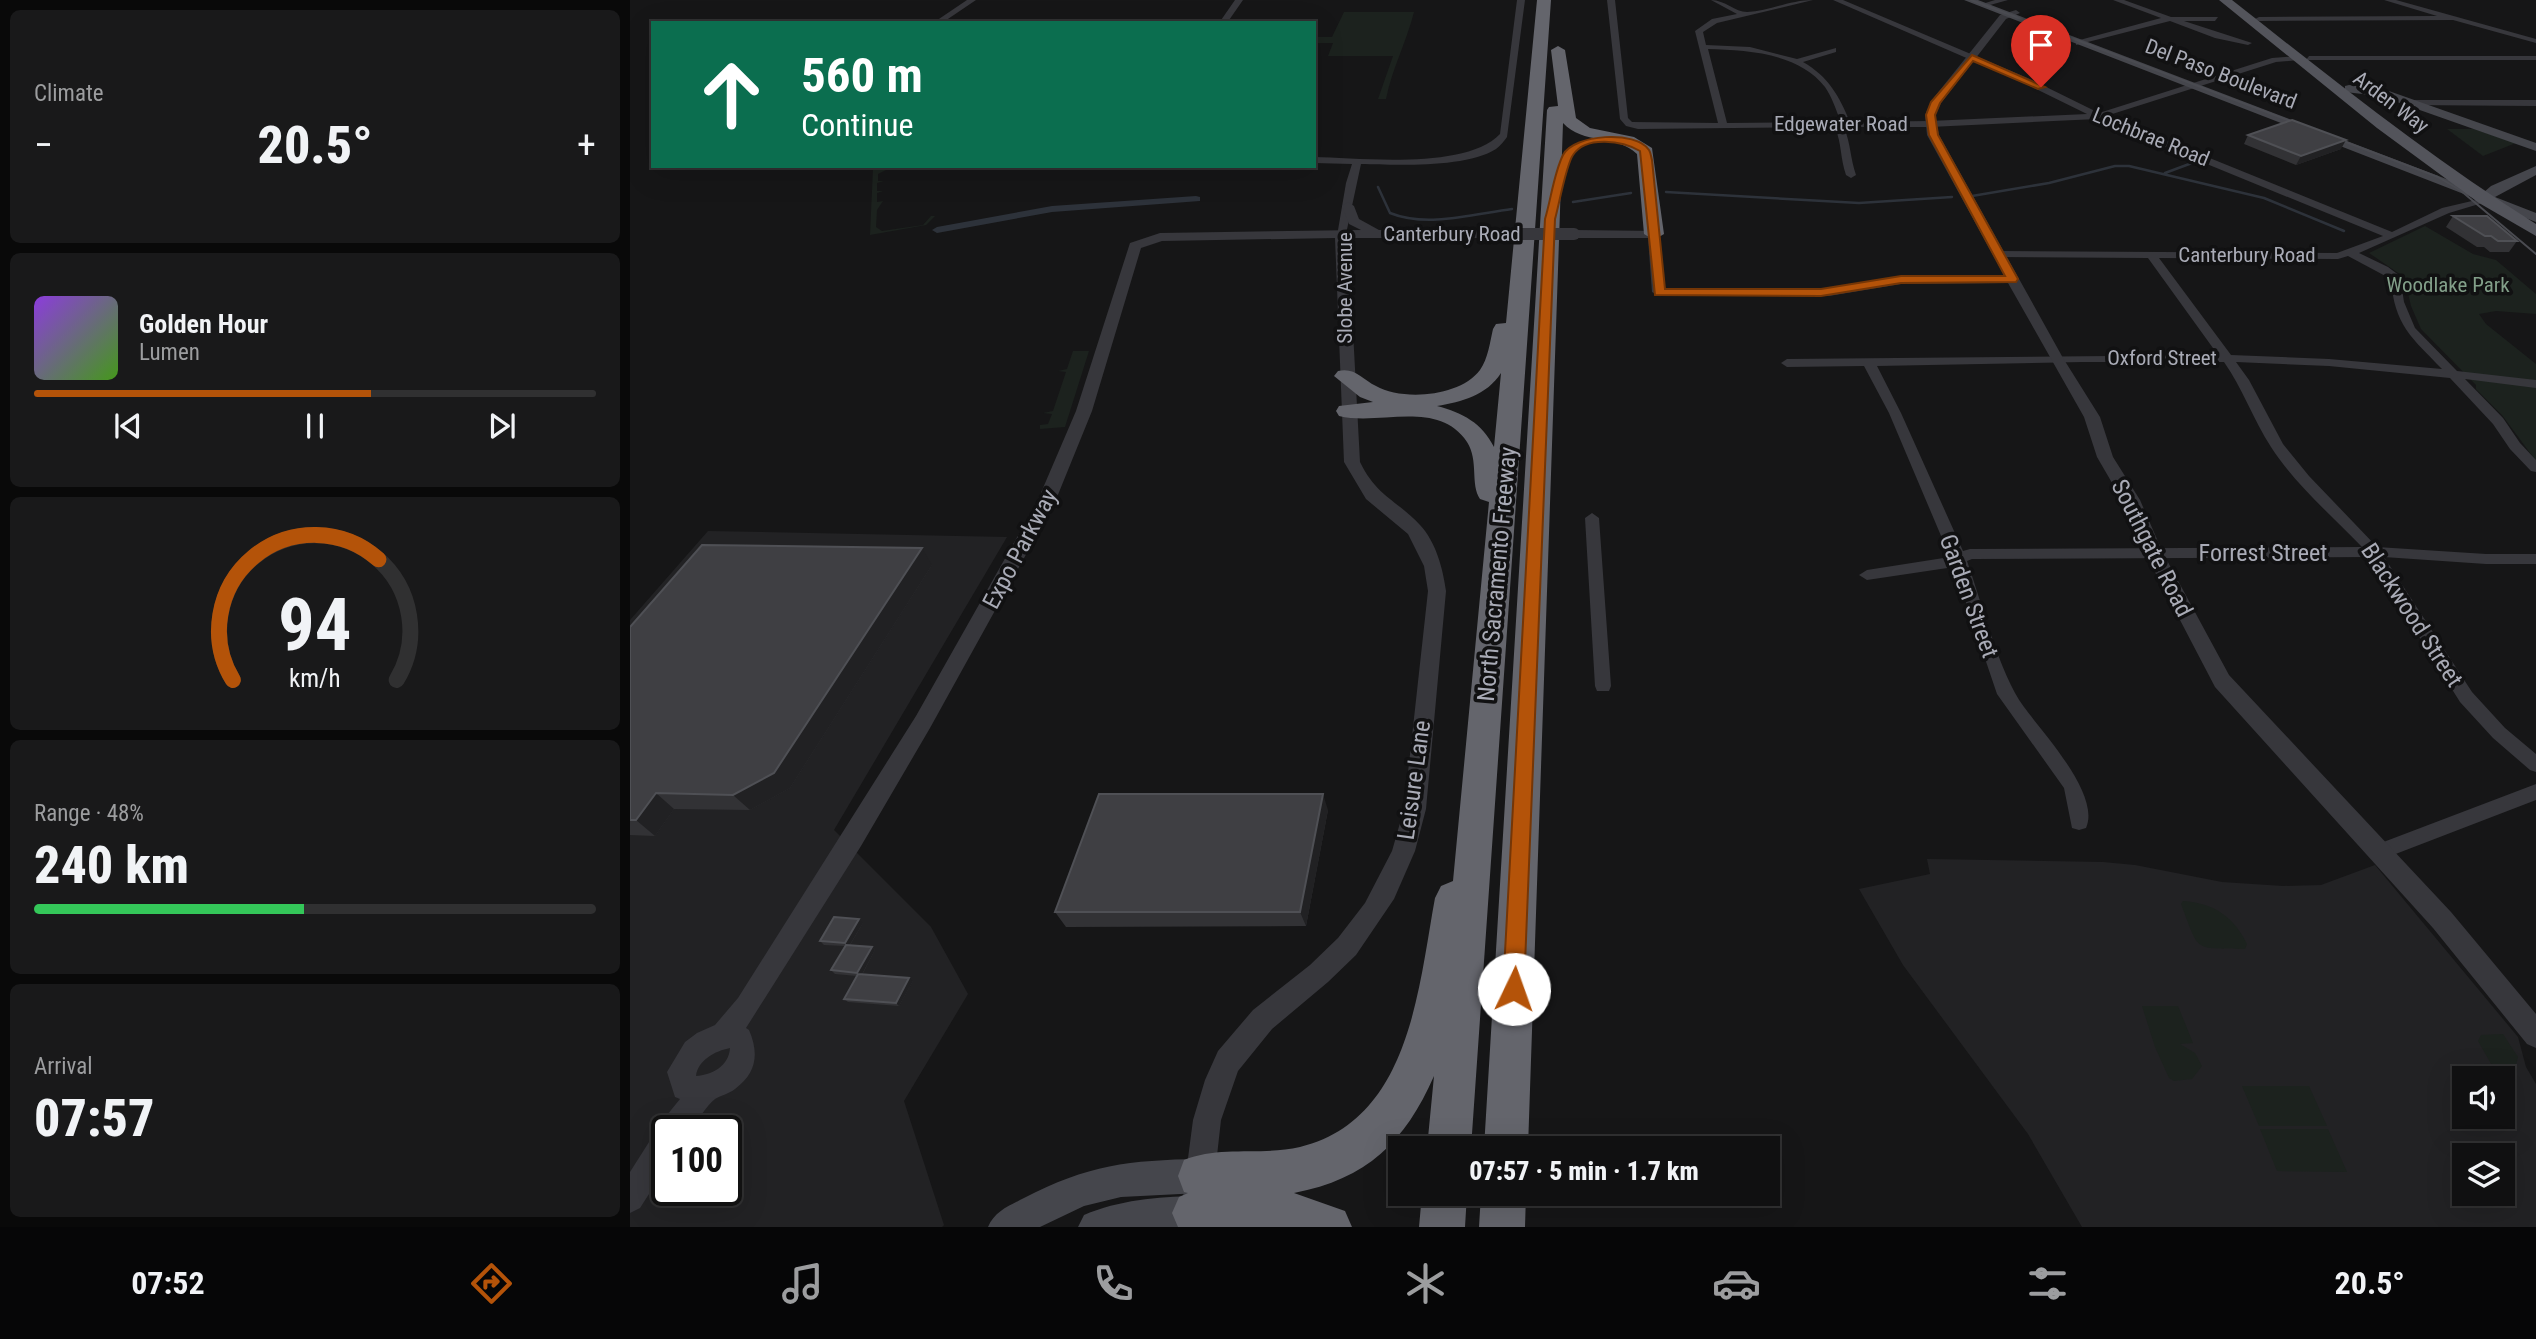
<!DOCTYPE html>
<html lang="en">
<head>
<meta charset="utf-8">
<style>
  :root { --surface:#101011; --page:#19191a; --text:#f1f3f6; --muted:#9c9d9f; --line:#303031; --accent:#b45309 }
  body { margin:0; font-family:"Roboto Condensed",sans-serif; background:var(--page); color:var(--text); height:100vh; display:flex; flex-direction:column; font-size:26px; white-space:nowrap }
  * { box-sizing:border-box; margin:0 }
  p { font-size:23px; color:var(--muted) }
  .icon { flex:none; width:38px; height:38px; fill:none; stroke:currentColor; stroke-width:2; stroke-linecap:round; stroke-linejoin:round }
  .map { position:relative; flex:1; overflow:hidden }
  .side { display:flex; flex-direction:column; gap:10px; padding:10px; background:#090909; width:630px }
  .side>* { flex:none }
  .banner { position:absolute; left:21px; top:21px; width:665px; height:147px; border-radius:0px; box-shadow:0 7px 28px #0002,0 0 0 2px var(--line); background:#0b6e4f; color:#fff; overflow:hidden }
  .tools { position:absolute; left:1822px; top:1066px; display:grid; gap:14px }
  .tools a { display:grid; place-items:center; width:63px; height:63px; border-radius:0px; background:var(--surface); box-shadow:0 7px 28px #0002,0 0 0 2px var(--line); font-size:35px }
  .speed { position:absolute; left:21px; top:1115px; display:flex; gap:14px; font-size:35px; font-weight:700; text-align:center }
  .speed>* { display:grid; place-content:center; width:91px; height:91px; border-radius:50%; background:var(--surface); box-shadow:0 7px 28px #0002,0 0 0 2px var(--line); line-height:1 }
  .speed .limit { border:4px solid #111; border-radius:10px; background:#fff; color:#111 }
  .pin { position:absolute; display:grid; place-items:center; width:60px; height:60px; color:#fff; margin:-72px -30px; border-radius:50% 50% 50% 0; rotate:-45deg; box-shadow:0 0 7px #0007 }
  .pin .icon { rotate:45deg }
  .me { position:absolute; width:77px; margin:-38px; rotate:3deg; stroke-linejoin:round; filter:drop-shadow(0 0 5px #0008) }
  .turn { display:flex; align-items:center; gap:24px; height:147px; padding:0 35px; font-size:32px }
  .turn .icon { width:91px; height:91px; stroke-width:2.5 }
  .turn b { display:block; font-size:49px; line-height:60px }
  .big { font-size:52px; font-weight:800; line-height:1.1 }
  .side .card { flex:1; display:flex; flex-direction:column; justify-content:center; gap:10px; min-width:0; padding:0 24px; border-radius:10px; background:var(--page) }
  .side .dial { align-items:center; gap:0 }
  .dial svg { height:182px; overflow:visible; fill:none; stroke:var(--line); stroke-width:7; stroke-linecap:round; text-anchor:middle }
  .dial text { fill:var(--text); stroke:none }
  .song { display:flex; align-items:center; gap:21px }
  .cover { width:84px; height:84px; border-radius:10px; background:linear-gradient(135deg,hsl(270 70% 55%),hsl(100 70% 35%)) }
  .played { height:7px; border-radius:4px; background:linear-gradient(90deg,var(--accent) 60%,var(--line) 60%) }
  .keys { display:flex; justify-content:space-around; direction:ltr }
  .heat { display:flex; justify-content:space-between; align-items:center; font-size:38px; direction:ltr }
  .charge { height:10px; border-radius:5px; background:linear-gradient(90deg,#34c759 48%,var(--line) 0) }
  .trip { position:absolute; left:758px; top:1136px; width:392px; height:70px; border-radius:0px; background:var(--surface); box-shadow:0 7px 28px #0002,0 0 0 2px var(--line); font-weight:800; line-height:70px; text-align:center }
  .menu { display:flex; height:112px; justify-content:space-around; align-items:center; background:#060607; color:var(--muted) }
  .menu .icon { width:49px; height:49px }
  .menu .selected { color:var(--accent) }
  .menu b { font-size:32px; color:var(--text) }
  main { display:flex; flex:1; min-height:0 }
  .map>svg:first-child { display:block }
</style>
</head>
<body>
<main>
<section class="side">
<div class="card"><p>Climate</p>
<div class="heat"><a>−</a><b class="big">20.5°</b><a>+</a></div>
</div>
<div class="card">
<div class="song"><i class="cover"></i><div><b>Golden Hour</b><p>Lumen</p></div></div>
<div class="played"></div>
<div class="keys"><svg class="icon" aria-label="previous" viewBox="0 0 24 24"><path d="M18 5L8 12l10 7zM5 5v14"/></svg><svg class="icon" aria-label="pause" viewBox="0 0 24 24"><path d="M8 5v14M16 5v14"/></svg><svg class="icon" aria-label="next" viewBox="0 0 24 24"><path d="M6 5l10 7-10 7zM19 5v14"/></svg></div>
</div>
<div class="card dial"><svg viewBox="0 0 100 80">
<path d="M14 69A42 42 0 1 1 86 69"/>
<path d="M14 69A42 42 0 0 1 78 16" stroke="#b45309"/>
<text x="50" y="56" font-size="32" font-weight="700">94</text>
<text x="50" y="72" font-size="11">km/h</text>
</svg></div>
<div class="card"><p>Range · 48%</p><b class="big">240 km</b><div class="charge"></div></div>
<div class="card"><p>Arrival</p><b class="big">07:57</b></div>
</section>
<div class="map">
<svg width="1906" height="1227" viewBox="0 0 1906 1227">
  <rect width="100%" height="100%" fill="#161617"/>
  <path fill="#222224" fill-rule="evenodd" d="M78,531L377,537L204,830L301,927L338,994L274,1101L314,1225L312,1227H0V620ZM37,1130H96V1190H37Z
    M1297,859L1473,862L1505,865L1592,882L1653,886L1691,885L1745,865L1888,1037L1896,1067L1906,1084V1227H1452L1398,1134L1273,965L1229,889L1300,874ZM1834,1078H1872V1116H1834ZM1834,1155H1872V1194H1834Z"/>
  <path fill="#1c221e" d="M714,12H784C776,43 762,69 756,99H748L763,56H698L703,43H684V37H702Z
    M1817,129H1844L1886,143L1853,156Z
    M249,167L258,169L248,174V181H254L247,183V191H253L247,193V202L253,201L247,210L246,227L252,231L293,225L301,216H305L296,225L240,235L243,168Z
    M1795,226L1843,254L1866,260L1906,294V314L1866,311L1849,314L1856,324L1906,364V461L1872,415L1846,389V385L1791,329L1781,306L1774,277L1739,253Z
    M443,351H459L435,427L410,429V425L418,424L422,414L413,413L423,411L436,372L428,371L437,369Z
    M1553,901C1584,903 1604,917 1617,944L1615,949C1562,948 1570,953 1551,904Z
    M1512,1006H1548L1563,1043L1550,1044L1565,1053L1572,1066L1562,1079L1544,1081L1539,1078L1525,1047Z
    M1873,1034L1888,1057L1884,1072L1864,1069L1848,1041L1851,1035Z
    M1612,1086H1679L1697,1126H1629Z
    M1630,1129H1698L1717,1172L1647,1171Z"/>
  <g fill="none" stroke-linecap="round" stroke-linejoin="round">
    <path stroke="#2d323a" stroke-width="2.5" d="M1535,173L1570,160
      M748,187L760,213C797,228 844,214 882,209
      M1036,192L1229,203L1322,197
      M1342,196L1419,183L1485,166H1499L1634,198L1714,231
      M943,202L1001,193"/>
    <path fill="#2d323a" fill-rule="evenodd" d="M566,196L570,197V201L422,212L307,233L302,230L307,227L422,206Z"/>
    <path fill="#37373c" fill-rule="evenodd" d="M337,0H346L312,23H303Z
      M605,0H613L597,23H589Z
      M887,0H895L877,137C874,141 870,146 866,149C837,168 766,165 731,164L716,234L707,236L716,183L722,164L684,163V157C731,158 836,170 870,134Z
      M977,0H985L998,118L1002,122L1088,123L1065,31L1082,19L1107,14L1081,0C1095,0 1105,12 1117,12C1139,11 1160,0 1183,0L1087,23L1073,32L1076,45L1120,47L1167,59L1206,48V52L1173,62C1199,77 1209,96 1220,122L1300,121L1457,114L1394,83L1203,0H1213L1400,79L1469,113L1642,58L1669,56V60L1646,62L1476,116L1762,232L1812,208L1859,197V201L1819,213L1729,253L1758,267L1770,276L1774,302L1785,328L1827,371L1906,380V388L1835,379L1873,418L1890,443L1906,460V472L1901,471L1880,449L1863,424L1820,378L1699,366L1606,362L1619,380L1653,444L1679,476L1747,547L1856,554H1906V564H1856L1754,557L1842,692L1875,728L1906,754V772L1900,770L1863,738L1830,702L1739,557L1342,559L1337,561C1352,603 1369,673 1394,707C1413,733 1471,795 1456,828L1449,830L1442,828L1434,788L1367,694L1324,567L1237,580L1229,575L1237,570L1320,557L1259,413L1234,366L1157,367L1151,363L1157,359L1588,355L1518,258L1368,257L1363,254L1368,251L1707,253L1753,236L1467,119L1300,127H1214C1221,145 1220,157 1226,175L1221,178L1216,175C1210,157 1212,145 1205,127L1008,129L996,126L990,119ZM1078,49C1117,50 1169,53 1195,87C1202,97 1206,110 1211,122L1097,123ZM1718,256L1761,279C1764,325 1782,338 1812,369L1699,359L1601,355L1529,258L1708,259ZM1453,362H1594C1613,389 1623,419 1641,447C1665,484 1701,515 1732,547L1340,549L1333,551L1271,413L1247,366Z
      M1365,0H1378L1353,7L1349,5Z
      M1483,0H1494L1541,17H1588L1585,21H1554L1622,43L1618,45L1585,38L1540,21L1446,45V41L1531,18Z
      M1754,0H1766L1906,39V43L1823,20L1629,21L1625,19L1629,17L1807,16Z
      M1679,56H1906V60H1676Z
      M1781,100H1906V106L1778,105L1777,103Z
      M962,513L969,518L981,686L979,691H967L965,686L955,518Z
      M1906,784V800L1750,860L1743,858L1740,852L1743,846Z"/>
    <path fill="#37373c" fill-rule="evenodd" d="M1386,10L1390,13L1376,19L1311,103L1305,115L1309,135L1433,358L1470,417L1483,457L1510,500L1533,553L1599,675L1821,912L1906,1014V1048L1897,1044L1803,928L1585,687L1515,553L1492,500L1467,457L1454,417L1378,283L1271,284L1199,296H1029L1022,292L1018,238H944L938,234L944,230L1029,231L1035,288H1199L1271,276L1374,275L1297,135L1295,115L1302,100L1370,15Z
      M718,202L724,206L729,219L749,230H872L878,234L872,238H718L730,462C747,497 767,500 790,525C806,542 813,569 816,591L796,809L785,851L764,899L726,955L698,982L642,1029L608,1071L591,1120L579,1227H549L563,1120L575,1080L588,1051L623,1010L680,965L708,938L735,903L762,851L774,809L798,591L794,566L778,534L736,499L714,462L705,238L532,241L511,248L462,411L425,502L300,728L231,846L116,1028L119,1030C129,1053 127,1073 105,1089C99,1094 91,1095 85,1099C76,1106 68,1121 60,1130H37V1166L10,1208L0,1213V1172L33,1120L50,1099L45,1097L37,1072L55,1042L67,1033L85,1025L108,998L286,716L407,502L446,411L500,243L530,233L731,230L719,224L712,206ZM100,1048C99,1066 82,1075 66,1076C68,1060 85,1051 100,1048Z"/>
    <path fill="#45464c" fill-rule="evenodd" d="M1334,0H1348L1853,193L1861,186L1906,166V175L1865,197L1906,213V222Z
      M1719,85L1756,90L1906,143V151L1750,96L1715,92V86Z
      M570,1159L582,1164L587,1176L582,1188L570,1193L491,1197L454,1206L410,1227H358C365,1211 379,1206 394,1198C457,1165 500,1160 570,1159Z
      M565,1196L577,1201L582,1213L577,1225L573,1227H448L454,1215C489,1200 527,1197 565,1196Z"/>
    <path fill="#53545b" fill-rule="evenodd" d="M1589,0H1602C1701,78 1799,157 1906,224V236L1849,203L1747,128Z"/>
    <path fill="#64656c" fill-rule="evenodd" d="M907,0H921L841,1148H797L804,1076C775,1142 737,1179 664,1193L715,1211L722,1227H548L542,1213L549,1197L558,1193L554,1192L548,1176L554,1160C590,1145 632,1156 670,1147C780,1120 788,990 805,898L811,886L823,881L859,502L850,499C840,484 849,461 837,442C808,399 750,426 709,416L706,411L709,406L743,402L730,397L704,376L708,371C725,367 732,379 746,386C772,401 830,397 850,370C858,359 860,342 863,329L866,324L876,323ZM871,373L864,447C852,423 833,413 807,406C832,402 857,395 871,373Z
      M928,46L935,50L946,118L960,128L1004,137L1022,148L1034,234L1024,240L1014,234L1007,154C986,134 953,145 933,123L898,1148H854L917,110L919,107L928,106L921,50Z
      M792,1194H837L835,1227H789Z
      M851,1194H896L895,1227H849Z"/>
    <path stroke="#4a4b51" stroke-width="2" d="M1341,0L1808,177L1830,190L1906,254"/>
    <path stroke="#37373c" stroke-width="12" d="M872,234H944"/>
  </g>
  <path fill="#323235" d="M1618,135L1711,149L1666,165L1614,144Z
    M1823,216L1887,241L1879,252H1860L1854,247H1847L1816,227Z
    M302,565L160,788L120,810L44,809L25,836L0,835V627Z
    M698,810L676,926L436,927L425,912Z
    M233,923L220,945L242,947L245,950L232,975L283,981L269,1006L218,1002L214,999L227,976L205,974L201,970L215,946L194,945L190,941Z"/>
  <path fill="#212123" d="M1716,140L1711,149L1666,165L1671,156Z
    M292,548L302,565L160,788L120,810L103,795Z
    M26,793L44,809L25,836L6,820Z
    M693,794L698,810L676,926L670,912Z
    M229,919L233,923L219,946L215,943Z
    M242,947L245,950L231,976L227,973Z
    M279,978L283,981L269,1006L266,1003Z"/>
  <path fill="#3f3f43" stroke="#4f5055" stroke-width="2" d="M1662,120L1716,140L1671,156L1618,135Z
    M1823,216H1857L1887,241H1868L1861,236H1855Z
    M72,545L292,548L144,773L103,795L26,793L6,820H0V627Z
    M469,794H693L670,912H425Z
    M204,917L229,919L215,943L190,941Z
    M216,945L242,947L227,973L201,970Z
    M228,974L279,978L266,1003L214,999Z"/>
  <path fill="#b45309" stroke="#753606" stroke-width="2" d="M1342,55L1415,87L1408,89L1343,61L1310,103L1305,115L1308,135L1388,279L1386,282L1271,283L1191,296L1025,295L1010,151C993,141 956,135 943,155C936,165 929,205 925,219L894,989L891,996L884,999L876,996L873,989L915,219C921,199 924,173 933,155C944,134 1006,130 1019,150C1021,153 1021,157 1022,160L1035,289H1191L1271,276H1375L1299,135L1296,115L1301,102Z"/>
  <g text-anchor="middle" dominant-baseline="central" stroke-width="7" stroke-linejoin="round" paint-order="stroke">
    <g font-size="21" fill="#a9abb6" stroke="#111112">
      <text transform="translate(1591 74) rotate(21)">Del Paso Boulevard</text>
      <text transform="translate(1761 102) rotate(37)">Arden Way</text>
      <text x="1211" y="124">Edgewater Road</text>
      <text transform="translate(1521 137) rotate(22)">Lochbrae Road</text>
      <text x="822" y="234">Canterbury Road</text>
      <text x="1617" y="255">Canterbury Road</text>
      <text transform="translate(715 288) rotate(-90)">Slobe Avenue</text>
      <text x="1532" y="358">Oxford Street</text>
    </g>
    <g font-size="21" fill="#829f89" stroke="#111112">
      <text x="1818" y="285">Woodlake Park</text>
    </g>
    <g font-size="24" fill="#a9abb6" stroke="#111112">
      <text transform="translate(1522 548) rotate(63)">Southgate Road</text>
      <text transform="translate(390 549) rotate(-62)">Expo Parkway</text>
      <text x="1633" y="553">Forrest Street</text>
      <text transform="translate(867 574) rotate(-85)">North Sacramento Freeway</text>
      <text transform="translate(1339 596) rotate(70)">Garden Street</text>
      <text transform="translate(1782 615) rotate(57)">Blackwood Street</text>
      <text transform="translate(784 780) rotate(-82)">Leisure Lane</text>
    </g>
  </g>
</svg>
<div class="tools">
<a><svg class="icon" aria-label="sound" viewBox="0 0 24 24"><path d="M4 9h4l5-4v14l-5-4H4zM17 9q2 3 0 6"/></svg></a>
<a><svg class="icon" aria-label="layers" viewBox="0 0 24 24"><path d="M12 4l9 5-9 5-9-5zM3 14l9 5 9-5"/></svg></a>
</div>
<div class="speed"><div class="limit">100</div></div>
<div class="pin" style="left:1411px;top:87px;background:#d93025"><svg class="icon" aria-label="arrive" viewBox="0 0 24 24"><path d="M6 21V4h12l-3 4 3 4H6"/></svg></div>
<svg class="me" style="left:884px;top:989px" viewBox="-20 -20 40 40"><circle r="19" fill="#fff"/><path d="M0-13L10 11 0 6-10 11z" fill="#b45309"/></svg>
<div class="trip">07:57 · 5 min · 1.7 km</div>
<div class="banner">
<div class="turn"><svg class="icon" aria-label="ahead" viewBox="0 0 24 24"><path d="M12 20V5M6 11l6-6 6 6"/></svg><div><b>560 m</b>Continue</div></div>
</div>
</div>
</main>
<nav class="menu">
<b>07:52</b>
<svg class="icon selected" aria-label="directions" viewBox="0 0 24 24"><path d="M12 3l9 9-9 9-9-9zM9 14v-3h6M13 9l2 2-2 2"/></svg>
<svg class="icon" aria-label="music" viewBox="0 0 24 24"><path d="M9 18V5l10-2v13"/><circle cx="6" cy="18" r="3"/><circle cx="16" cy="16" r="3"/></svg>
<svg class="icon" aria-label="phone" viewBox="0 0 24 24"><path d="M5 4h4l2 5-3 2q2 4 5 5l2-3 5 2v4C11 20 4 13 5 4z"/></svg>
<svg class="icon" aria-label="climate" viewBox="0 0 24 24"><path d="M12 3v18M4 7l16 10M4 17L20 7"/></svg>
<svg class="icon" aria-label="car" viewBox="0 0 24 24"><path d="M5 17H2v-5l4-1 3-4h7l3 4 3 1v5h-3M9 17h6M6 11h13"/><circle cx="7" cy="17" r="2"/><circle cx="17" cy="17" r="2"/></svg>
<svg class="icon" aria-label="filters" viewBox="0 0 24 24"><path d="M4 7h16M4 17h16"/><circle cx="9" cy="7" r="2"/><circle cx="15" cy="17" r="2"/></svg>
<b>20.5°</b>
</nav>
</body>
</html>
